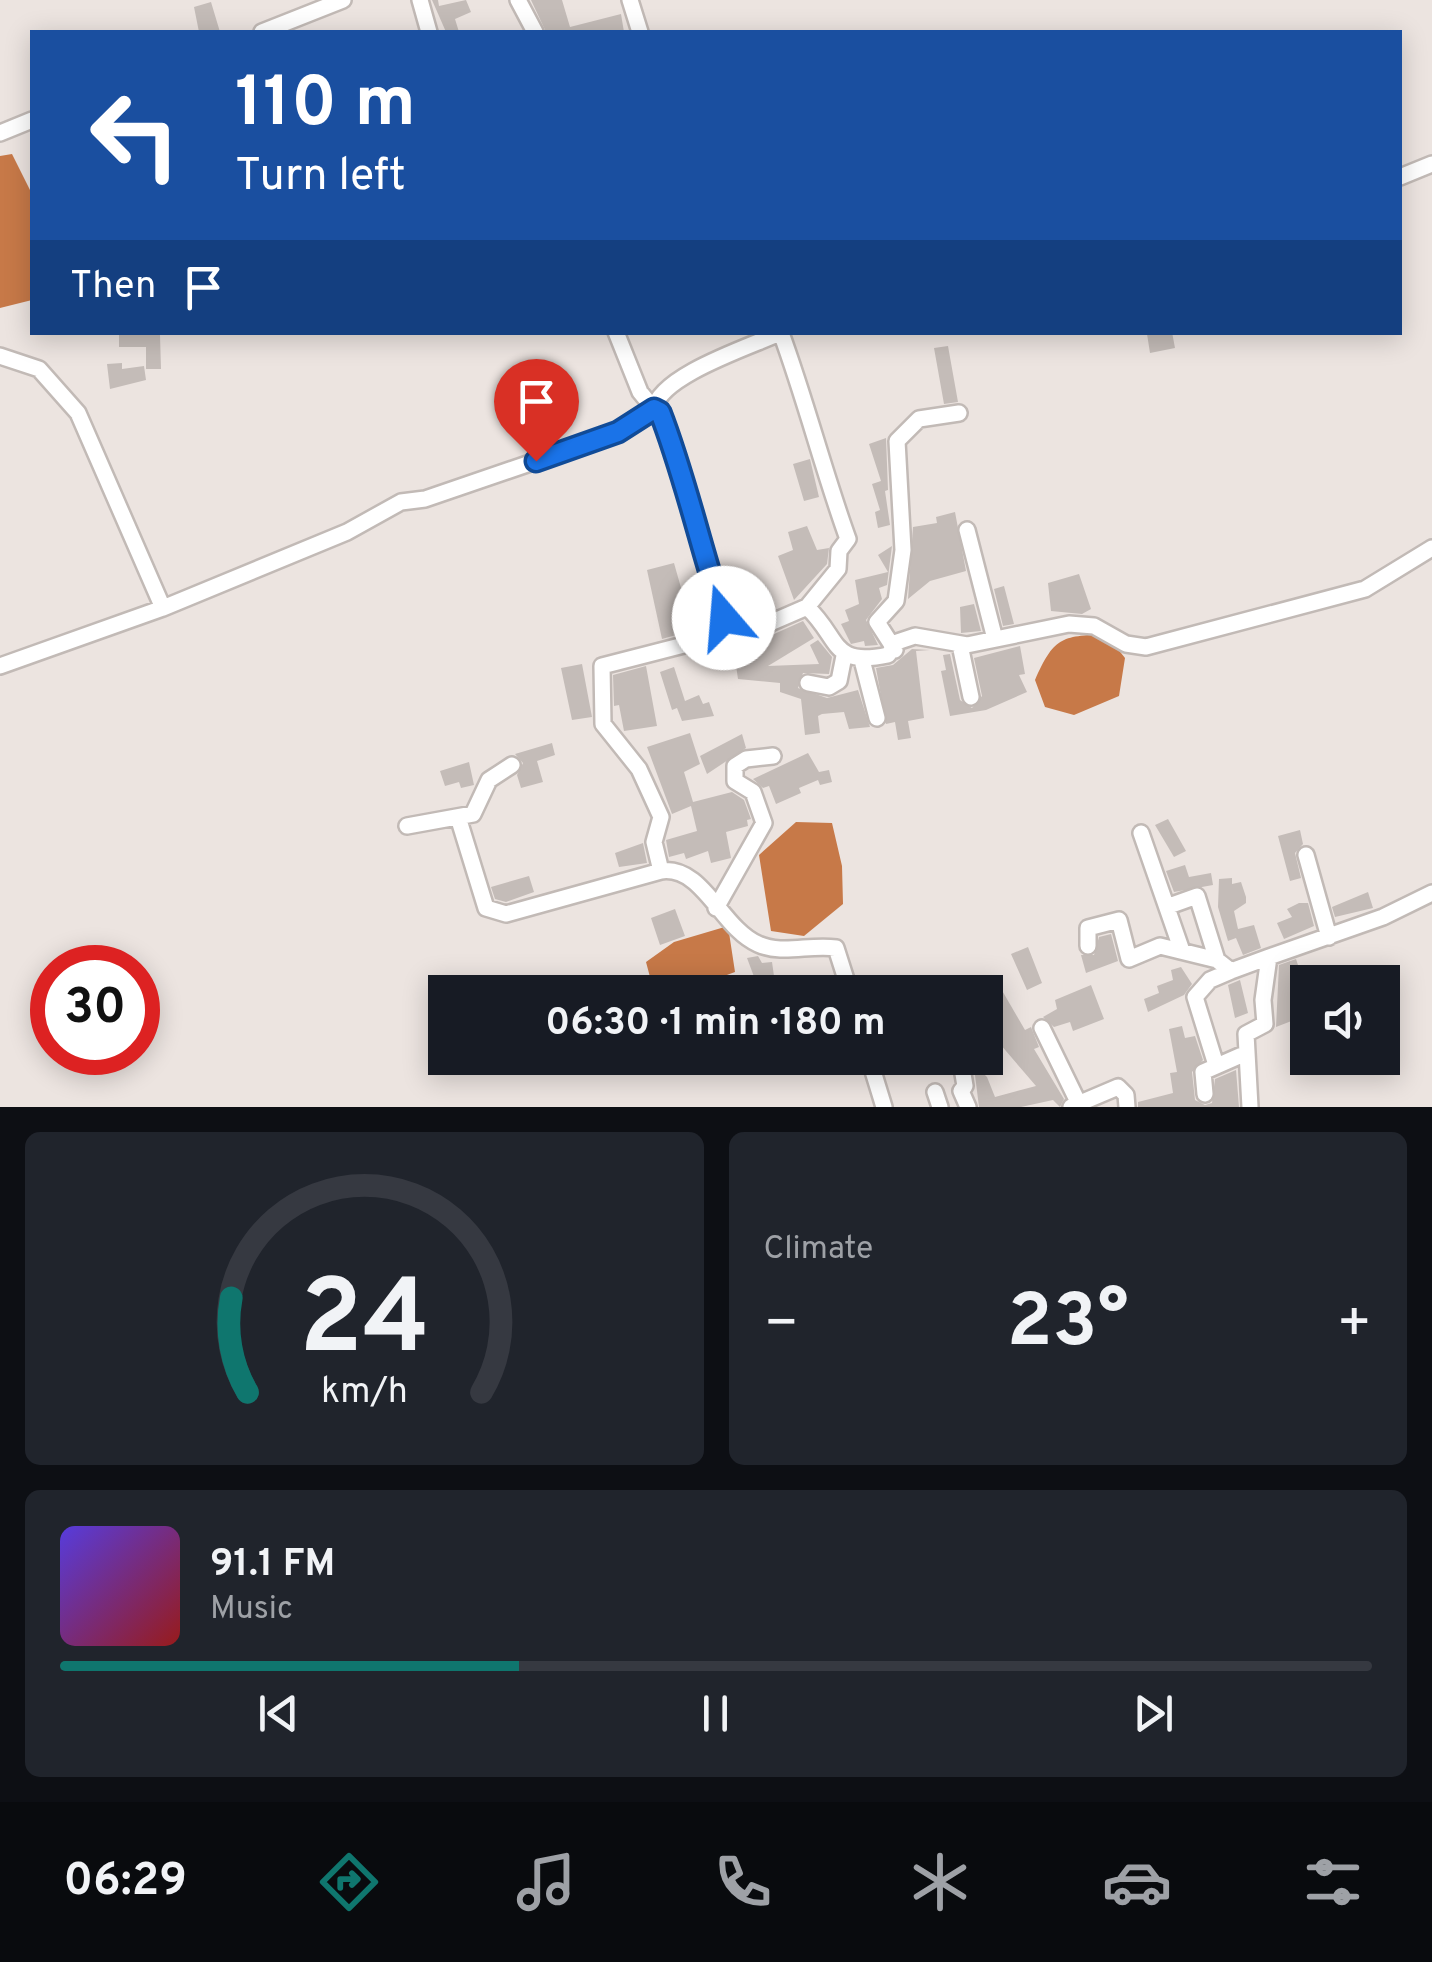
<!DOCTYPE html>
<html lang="en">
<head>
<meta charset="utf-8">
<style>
  :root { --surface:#171b24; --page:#20242c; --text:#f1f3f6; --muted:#9ea1a6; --line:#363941; --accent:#0f766e }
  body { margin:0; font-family:Overpass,sans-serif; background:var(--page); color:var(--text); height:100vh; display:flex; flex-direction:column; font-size:38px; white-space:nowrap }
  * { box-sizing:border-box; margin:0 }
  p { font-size:32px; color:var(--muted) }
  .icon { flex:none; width:55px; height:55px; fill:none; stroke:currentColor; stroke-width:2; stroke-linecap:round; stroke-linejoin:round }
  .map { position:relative; height:1107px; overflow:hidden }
  .side { display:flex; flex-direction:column; gap:25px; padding:25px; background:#0d0f14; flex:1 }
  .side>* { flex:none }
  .guide { position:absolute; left:30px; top:30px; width:1372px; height:305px; border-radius:0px; box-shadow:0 5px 25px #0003; background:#1a4fa0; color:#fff; overflow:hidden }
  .controls { position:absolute; left:1290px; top:965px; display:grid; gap:20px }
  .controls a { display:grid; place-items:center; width:110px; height:110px; border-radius:0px; background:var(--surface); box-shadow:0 5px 25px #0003; font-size:50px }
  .speed { position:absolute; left:30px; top:945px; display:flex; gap:20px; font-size:50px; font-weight:700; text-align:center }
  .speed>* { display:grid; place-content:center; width:130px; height:130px; border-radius:50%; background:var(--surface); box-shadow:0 5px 25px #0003; line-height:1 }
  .speed .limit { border:15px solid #d22; background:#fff; color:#111 }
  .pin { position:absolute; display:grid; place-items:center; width:85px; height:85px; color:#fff; margin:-102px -42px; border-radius:50% 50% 50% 0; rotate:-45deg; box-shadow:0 0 10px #0007 }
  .pin .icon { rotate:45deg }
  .me { position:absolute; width:110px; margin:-55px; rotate:342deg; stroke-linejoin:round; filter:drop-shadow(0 0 8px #0008) }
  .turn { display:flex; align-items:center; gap:35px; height:210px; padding:0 40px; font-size:45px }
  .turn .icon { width:130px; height:130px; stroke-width:2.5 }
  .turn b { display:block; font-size:70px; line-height:85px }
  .then { display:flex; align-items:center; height:95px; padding:0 40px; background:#0003; gap:20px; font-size:38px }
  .big { font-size:75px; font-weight:700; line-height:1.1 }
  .side .card { flex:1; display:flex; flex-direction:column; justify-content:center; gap:15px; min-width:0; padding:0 35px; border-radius:15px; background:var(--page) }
  .side .dial { align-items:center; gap:0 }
  .dial svg { height:260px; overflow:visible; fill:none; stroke:var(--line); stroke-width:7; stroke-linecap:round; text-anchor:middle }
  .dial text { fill:var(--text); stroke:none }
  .song { display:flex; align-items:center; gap:30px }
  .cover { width:120px; height:120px; border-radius:15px; background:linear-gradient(135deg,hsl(250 70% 55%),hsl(0 70% 35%)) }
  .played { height:10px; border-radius:5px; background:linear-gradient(90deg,var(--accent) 35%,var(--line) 35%) }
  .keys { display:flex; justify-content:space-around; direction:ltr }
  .heat { display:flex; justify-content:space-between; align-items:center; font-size:55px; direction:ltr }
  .side .tiles { flex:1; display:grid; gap:25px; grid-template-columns:1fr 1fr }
  .card:last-child { grid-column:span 2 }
  .trip { position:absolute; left:428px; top:975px; width:575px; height:100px; border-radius:0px; background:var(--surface); box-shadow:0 5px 25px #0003; font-weight:700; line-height:100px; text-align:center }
  .tab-bar { display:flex; height:160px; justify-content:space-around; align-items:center; background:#090b0e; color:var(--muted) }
  .tab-bar .icon { width:70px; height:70px }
  .tab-bar .current { color:var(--accent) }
  .tab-bar b { font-size:45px; color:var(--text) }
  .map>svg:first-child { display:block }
</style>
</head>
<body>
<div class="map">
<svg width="1432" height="1107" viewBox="0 0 1432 1107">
  <rect width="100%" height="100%" fill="#ece4e0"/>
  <path fill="#c77948" d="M12,154L32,194V300L0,308V156Z
    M1106,634L1125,658L1119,696L1074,715L1045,707L1035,680C1054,638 1060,636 1106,634Z
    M796,822L832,823L842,866L843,904L804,936L771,931L759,855Z
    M728,926L735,972L681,992H654L646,962L674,942Z"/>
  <path fill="#c4bcb8" d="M432,0H438L439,6L466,0L471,12L455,19L459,32H446Z
    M531,0H562L570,27L621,14L624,32H546Z
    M211,2L220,32H199L194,7Z
    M1172,332L1175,348L1150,353L1147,334Z
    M119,333L160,335L161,369H146V347H119Z
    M948,346L958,402L944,404L934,348Z
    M122,363V369L144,366L146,380L110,389L107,364Z
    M886,438L888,490L885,491L890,525L878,528L875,512L880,510L872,484L881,481L869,444Z
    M810,459L819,497L804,501L793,464Z
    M955,512L966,571L930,581L908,599L913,527L937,523L936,517Z
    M807,526L817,550L829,548L827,564L794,600L778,556L793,550L788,532Z
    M892,546L887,585L879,588L882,599L866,620L878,645L865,646L864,641L851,644L841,624L849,621L845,610L859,604L855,580L888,572L878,555Z
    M674,563L685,602L693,599L699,618L708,615L711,625L662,639L647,570Z
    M1079,574L1091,609L1082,614L1051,611L1048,583Z
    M765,585L769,599L760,602L766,613L746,621L740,592Z
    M1004,586L1014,624L1003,626L994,589Z
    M974,604L981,631L961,633L960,607Z
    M803,621L814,638L768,666L819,664L810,645L818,640L832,657L829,674L803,673L798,688L827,698L858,690L870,727L849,729L844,712L822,714L818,716L820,733L805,735L801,699L780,692V683L738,679L734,652Z
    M1020,646L1025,674L1019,675L1027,692L986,710L950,716L941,671L946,670L943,655L950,654L960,700L972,708L982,696L974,658Z
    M912,649L930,650L916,651L924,718L908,721L911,738L898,740L895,722L886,724L876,668L893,665Z
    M582,664L592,717L572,720L561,668Z
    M646,666L657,726L624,731L619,705L614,706L613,675Z
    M674,667L685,701L699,695L703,704L709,702L714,716L682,721L677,708L672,710L660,672Z
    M690,733L700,764L684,772L693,802L732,792L744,800L751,819L747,820L748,826L726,832L731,858L711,863L708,851L686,859L684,853L669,857L666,840L697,831L691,806L672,814L647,747Z
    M742,734L746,748L707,774L700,756Z
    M552,743L555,755L537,761L543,782L521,788L517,775L523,763L515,754Z
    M808,753L819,772L829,770L832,782L820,785L818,780L799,788L801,793L776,804L769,786L763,788L753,779Z
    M469,762L474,785L461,788L459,782L445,786L440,771Z
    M1168,819L1186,851L1174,857L1155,825Z
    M1300,830L1303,844L1295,853L1301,878L1290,881L1278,836Z
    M643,843L647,863L619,867L615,853Z
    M1185,865L1189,877L1211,873L1213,885L1174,892L1166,871Z
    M529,876L534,892L506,902L495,899L491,887Z
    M1232,878V884L1241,882L1246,897V903L1234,911L1238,929L1254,925L1261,948L1243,955L1236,938L1228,941L1218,907L1219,879Z
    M1368,892L1373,908L1335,917L1332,907Z
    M1299,903H1308L1314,926L1284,939L1277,923L1292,917L1287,909Z
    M675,909L685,936L660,945L651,918Z
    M1111,934L1118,961L1086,973L1081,955H1094L1099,937Z
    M1028,947L1042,983L1027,990L1011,954Z
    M758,956L762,963L772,962L775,983L786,978L793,992H753L759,990L747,958Z
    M1296,959L1302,977L1327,968L1332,982H1308V995L1301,997L1307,1015L1276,1027L1279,965Z
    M1181,967L1192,984L1184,995L1148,1012L1144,999L1159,993L1157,986L1173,980L1171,970Z
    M1240,980L1248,1013L1235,1018L1228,985Z
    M1091,985L1104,1019L1073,1031L1070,1022L1054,1027L1043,1017L1057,1009L1055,1000Z
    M1000,987L1025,1030L1031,1027L1039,1047L1034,1049L1064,1099L1060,1107L1053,1100L1021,1107H979L975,1075L982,1072L987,1077L995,1097L1036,1086L994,1037L1000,1034L986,1007L995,1003L990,992Z
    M1182,1026L1185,1038L1195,1036L1203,1060L1192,1072L1195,1100L1205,1105L1212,1103L1215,1079L1236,1070L1239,1107H1138V1102L1173,1093L1170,1073L1177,1072L1169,1029Z"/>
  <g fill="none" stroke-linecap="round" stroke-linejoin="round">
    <defs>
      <path id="minor" d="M420,0L429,32
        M518,0L535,32
        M630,0L640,32
        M262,32L343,0
        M0,133L32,120
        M1400,177L1432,164
        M616,332L640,392L654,409C660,375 752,346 782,332
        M781,333C806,401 824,473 848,539L839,551L838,569L807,607
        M0,356L39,369L78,413L163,608
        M967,530L995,639
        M723,632L747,633L807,607C841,639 830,667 888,655L897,642L915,636L967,645L1069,624L1094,626L1126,644L1146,647L1365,589L1432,548
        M960,645L971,697
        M895,650L877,622L896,601L903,550L897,441L919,419L959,413
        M862,660L877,718
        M0,666L163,608L347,532L401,502L425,499L618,433L654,409L660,412C686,479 701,550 724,619L723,632L711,638L602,666L603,724L639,769L661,817L654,842L661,871L506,914L486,908L458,817
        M808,683L829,687L839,681L844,656
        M407,826L473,814L489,780L512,765
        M1141,833L1182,951
        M1306,855L1329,937
        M661,871C703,865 721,928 758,944C782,955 810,944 836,948L850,992
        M1169,906L1197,896L1217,960
        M716,908L764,823L753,792L735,781V766L746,759L773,756
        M1088,946V928L1119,920L1129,959L1160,946L1217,960L1231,971L1269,957
        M1042,1028L1079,1104
        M869,1058L884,1107
        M1216,1065L1195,997L1210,980L1231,971
        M935,1092L940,1107
        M1205,1094L1203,1072L1244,1054
        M968,1107L961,1091L965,1086L961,1062L968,1058
        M1071,1107L1118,1087L1126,1095L1127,1107
        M1250,1107L1246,1034L1265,1024L1263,1000L1269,957L1383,917L1432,893"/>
    </defs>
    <use href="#minor" stroke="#c2bab6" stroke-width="20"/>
    <use href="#minor" stroke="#fff" stroke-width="15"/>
  </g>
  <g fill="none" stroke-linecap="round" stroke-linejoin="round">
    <defs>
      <path id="route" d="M536,461L618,432L654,409L660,412C686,479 701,550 724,618"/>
    </defs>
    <use href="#route" stroke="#114b97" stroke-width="25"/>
    <use href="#route" stroke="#1a73e8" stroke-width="18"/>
  </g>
</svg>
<div class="controls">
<a><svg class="icon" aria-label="sound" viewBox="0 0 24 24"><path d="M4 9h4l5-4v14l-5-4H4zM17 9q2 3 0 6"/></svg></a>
</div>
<div class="speed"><div class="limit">30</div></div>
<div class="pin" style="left:536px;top:461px;background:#d93025"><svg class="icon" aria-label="arrive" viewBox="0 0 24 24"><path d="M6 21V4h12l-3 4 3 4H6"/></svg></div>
<svg class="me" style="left:724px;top:618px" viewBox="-20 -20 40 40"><circle r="19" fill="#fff"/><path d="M0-13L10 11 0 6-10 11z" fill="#1a73e8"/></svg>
<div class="trip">06:30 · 1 min · 180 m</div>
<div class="guide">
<div class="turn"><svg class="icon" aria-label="left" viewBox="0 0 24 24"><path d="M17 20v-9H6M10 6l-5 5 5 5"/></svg><div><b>110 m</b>Turn left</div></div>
<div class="then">Then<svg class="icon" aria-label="arrive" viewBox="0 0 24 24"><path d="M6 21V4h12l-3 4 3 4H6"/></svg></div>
</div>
</div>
<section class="side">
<div class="tiles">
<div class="card dial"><svg viewBox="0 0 100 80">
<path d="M14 69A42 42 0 1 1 86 69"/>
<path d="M14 69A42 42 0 0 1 9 40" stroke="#0f766e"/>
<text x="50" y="56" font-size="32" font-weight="700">24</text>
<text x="50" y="72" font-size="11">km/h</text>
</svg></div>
<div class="card"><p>Climate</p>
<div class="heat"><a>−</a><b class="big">23°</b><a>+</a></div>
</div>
<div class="card">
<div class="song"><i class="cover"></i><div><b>91.1 FM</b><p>Music</p></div></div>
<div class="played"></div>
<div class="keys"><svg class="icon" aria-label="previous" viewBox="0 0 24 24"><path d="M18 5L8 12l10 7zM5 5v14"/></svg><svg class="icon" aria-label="pause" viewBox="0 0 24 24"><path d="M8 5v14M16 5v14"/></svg><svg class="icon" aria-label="next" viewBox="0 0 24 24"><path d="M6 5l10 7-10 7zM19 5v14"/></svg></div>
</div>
</div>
</section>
<nav class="tab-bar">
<b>06:29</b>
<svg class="icon current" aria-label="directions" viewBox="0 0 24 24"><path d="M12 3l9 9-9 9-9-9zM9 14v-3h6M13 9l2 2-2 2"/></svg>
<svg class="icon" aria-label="music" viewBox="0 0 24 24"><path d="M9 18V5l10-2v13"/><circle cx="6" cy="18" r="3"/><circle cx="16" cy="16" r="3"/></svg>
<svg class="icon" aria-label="phone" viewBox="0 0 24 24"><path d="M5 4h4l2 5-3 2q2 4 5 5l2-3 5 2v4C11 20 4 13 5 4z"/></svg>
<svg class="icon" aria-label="climate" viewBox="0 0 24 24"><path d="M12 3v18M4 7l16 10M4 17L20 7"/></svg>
<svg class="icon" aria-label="car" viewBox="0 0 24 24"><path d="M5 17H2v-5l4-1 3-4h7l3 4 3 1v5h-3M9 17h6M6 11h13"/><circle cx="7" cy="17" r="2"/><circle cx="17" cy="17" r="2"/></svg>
<svg class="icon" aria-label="filters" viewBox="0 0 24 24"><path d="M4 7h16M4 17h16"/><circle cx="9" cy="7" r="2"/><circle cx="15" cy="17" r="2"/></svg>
</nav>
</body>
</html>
